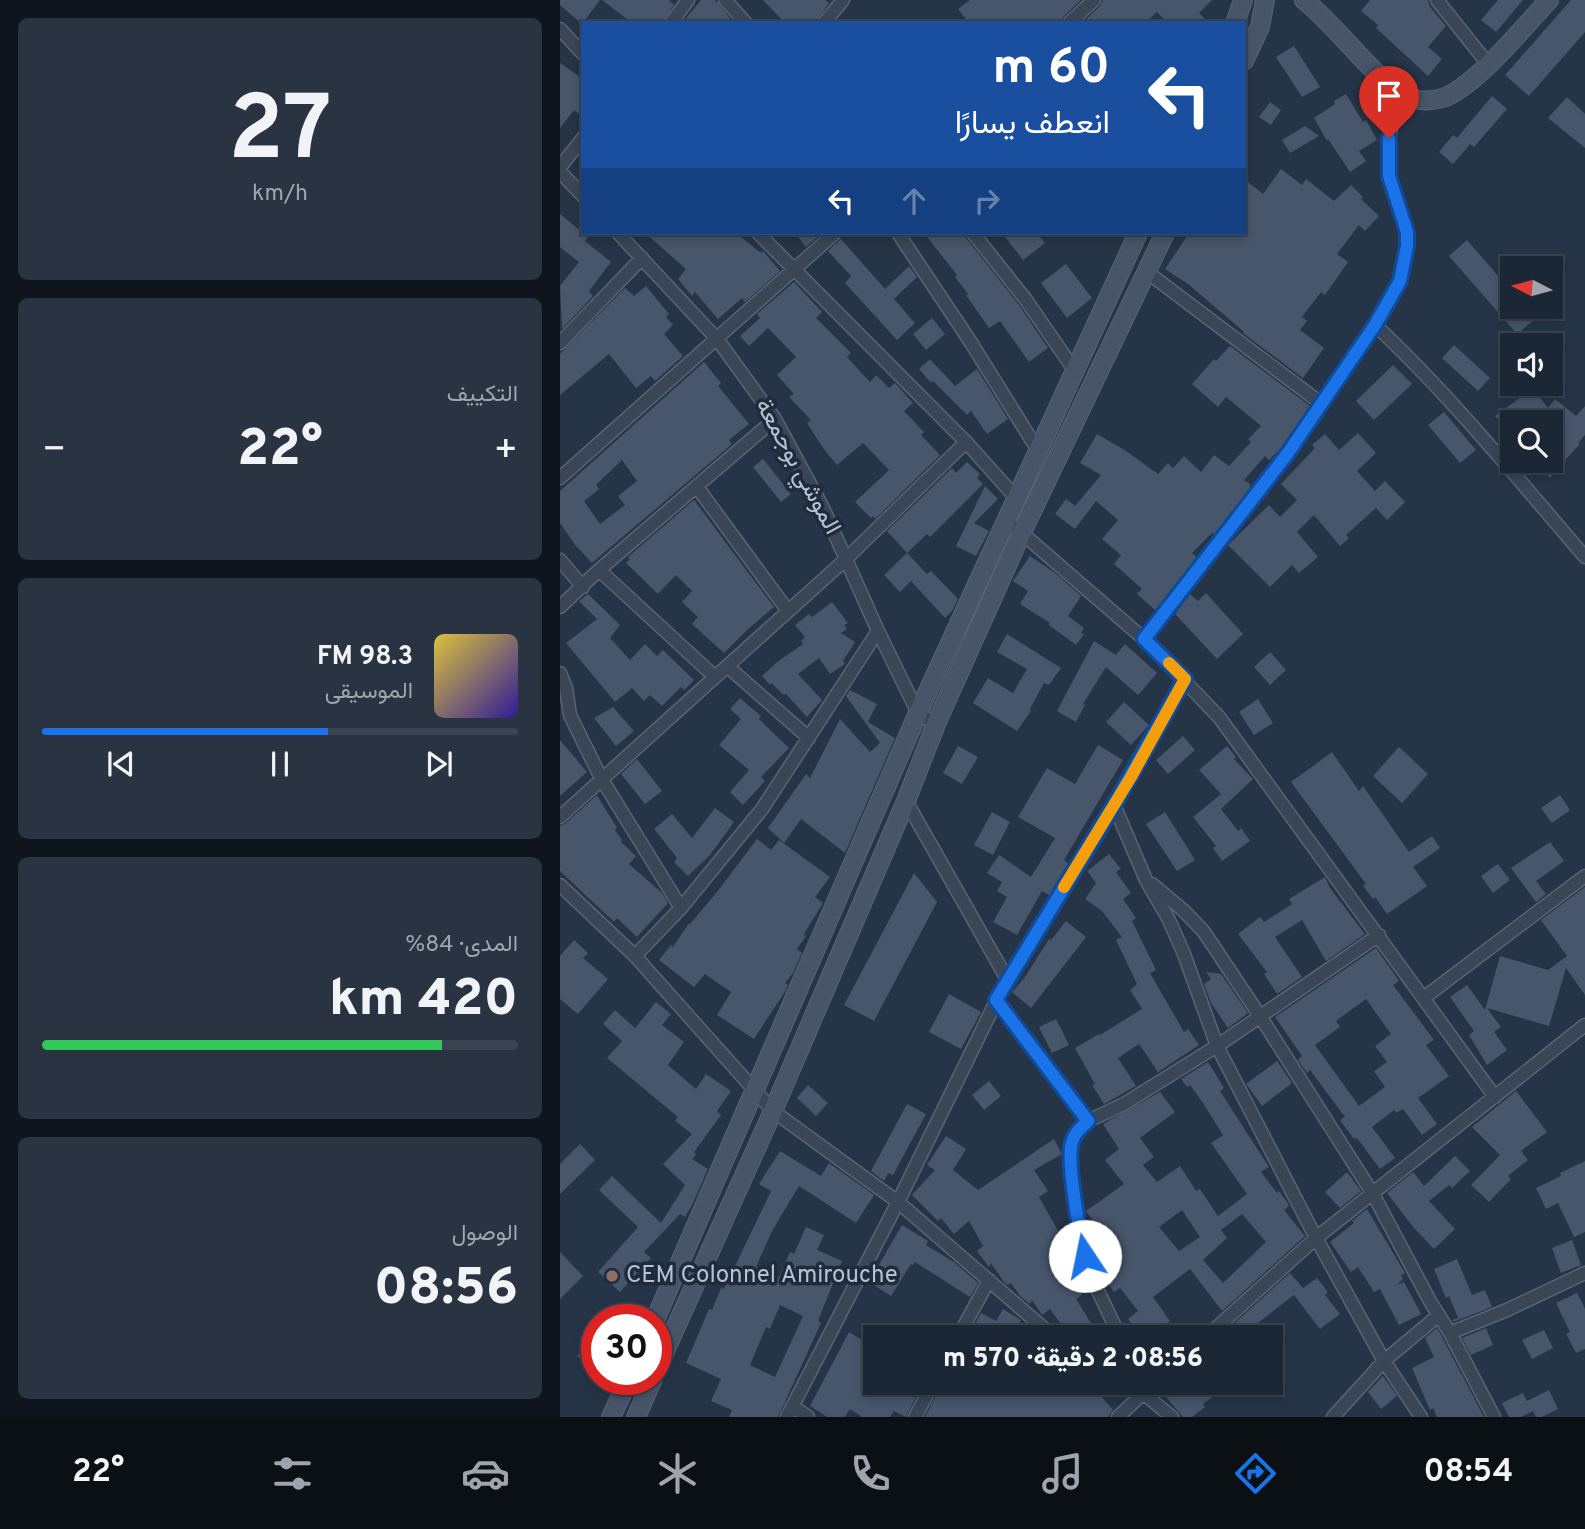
<!DOCTYPE html>
<html lang="ar">
<head>
<meta charset="utf-8">
<style>
  :root { --surface:#1c2735; --page:#293341; --text:#f1f3f6; --muted:#a0a5ad; --line:#3a4450; --accent:#1a73e8 }
  body { margin:0; font-family:Overpass,Vazirmatn,sans-serif; background:var(--page); color:var(--text); direction:rtl; height:100vh; display:flex; flex-direction:column; font-size:26px; white-space:nowrap }
  * { box-sizing:border-box; margin:0 }
  p { font-size:23px; color:var(--muted) }
  .icon { flex:none; width:38px; height:38px; fill:none; stroke:currentColor; stroke-width:2; stroke-linecap:round; stroke-linejoin:round }
  .map { position:relative; flex:1; overflow:hidden; direction:ltr }
  .panel { display:flex; flex-direction:column; gap:18px; padding:18px; background:#0f151d; width:560px }
  .panel>* { flex:none }
  .guide { position:absolute; left:21px; top:21px; width:665px; height:214px; border-radius:0px; box-shadow:0 4px 10px #0003,0 0 0 2px var(--line); direction:rtl; background:#1a4fa0; color:#fff; overflow:hidden }
  .needle { width:46px; rotate:276deg }
  .buttons { position:absolute; left:940px; top:256px; display:grid; gap:14px }
  .buttons a { display:grid; place-items:center; width:63px; height:63px; border-radius:0px; background:var(--surface); box-shadow:0 4px 10px #0003,0 0 0 2px var(--line); font-size:35px }
  .speed { position:absolute; left:21px; top:1304px; display:flex; gap:14px; font-size:35px; font-weight:700; text-align:center }
  .speed>* { display:grid; place-content:center; width:91px; height:91px; border-radius:50%; background:var(--surface); box-shadow:0 4px 10px #0003,0 0 0 2px var(--line); line-height:1 }
  .speed .limit { border:10px solid #d22; background:#fff; color:#111 }
  .pin { position:absolute; display:grid; place-items:center; width:60px; height:60px; color:#fff; margin:-72px -30px; border-radius:50% 50% 50% 0; rotate:-45deg; box-shadow:0 0 7px #0007 }
  .pin .icon { rotate:45deg }
  .me { position:absolute; width:77px; margin:-38px; rotate:349deg; stroke-linejoin:round; filter:drop-shadow(0 0 5px #0008) }
  .turn { display:flex; align-items:center; gap:24px; height:147px; padding:0 21px; font-size:32px }
  .turn .icon { width:91px; height:91px; stroke-width:2.5 }
  .turn b { display:block; font-size:49px; line-height:60px }
  .lanes { display:flex; align-items:center; height:66px; padding:0 21px; background:#0003; justify-content:center; gap:35px; direction:ltr }
  .lanes .off { opacity:.35 }
  .big { font-size:52px; font-weight:800; line-height:1.1 }
  .panel .widget { flex:1; display:flex; flex-direction:column; justify-content:center; gap:10px; min-width:0; padding:0 24px; border-radius:10px; background:var(--page) }
  .panel .dial { align-items:center; gap:0 }
  .dial b { font-size:91px; line-height:1 }
  .song { display:flex; align-items:center; gap:21px }
  .cover { width:84px; height:84px; border-radius:10px; background:linear-gradient(135deg,hsl(50 70% 55%),hsl(250 70% 35%)) }
  .played { height:7px; border-radius:4px; background:linear-gradient(90deg,var(--accent) 60%,var(--line) 60%) }
  .keys { display:flex; justify-content:space-around; direction:ltr }
  .heat { display:flex; justify-content:space-between; align-items:center; font-size:38px; direction:ltr }
  .charge { height:10px; border-radius:5px; background:linear-gradient(90deg,#34c759 84%,var(--line) 0) }
  .trip { position:absolute; left:303px; top:1325px; width:420px; height:70px; border-radius:0px; background:var(--surface); box-shadow:0 4px 10px #0003,0 0 0 2px var(--line); font-weight:800; line-height:70px; text-align:center; direction:rtl }
  .menu { display:flex; height:112px; justify-content:space-around; align-items:center; background:#0b1015; color:var(--muted) }
  .menu .icon { width:49px; height:49px }
  .menu .on { color:var(--accent) }
  .menu b { font-size:32px; color:var(--text) }
  main { display:flex; flex:1; min-height:0 }
  .map>svg:first-child { display:block }
</style>
</head>
<body>
<main>
<div class="map">
<svg width="1025" height="1417" viewBox="0 0 1025 1417">
  <rect width="100%" height="100%" fill="#253447"/>
  <path fill="#47566b" fill-rule="evenodd" d="M0,0H40L22,24L0,5Z
    M42,0H109L114,5L102,23H72Z
    M141,0H155L174,23H122Z
    M203,0H265L269,3L255,23H225Z
    M410,0H521L503,17L500,23H409L398,9Z
    M543,0H652L639,13L649,23H607L597,12L585,23H522L540,6Z
    M810,0H868L870,7L886,26L868,47L882,59L868,76L816,28L818,25L801,11Z
    M938,0H963L936,32L921,20Z
    M1011,0H1025V32L969,96L945,75Z
    M734,46L760,87L742,97L716,57Z
    M0,63L23,79V117L14,110L0,128Z
    M786,94L803,122L806,120L817,140L799,151L806,161L790,172L768,139L767,141L754,118L775,104L774,101Z
    M932,96L947,109L914,147L910,144L893,164L879,152L893,135L897,138Z
    M1007,97L1025,114V148L988,118Z
    M710,102L721,110L711,125L699,117Z
    M745,126L759,136L730,153L722,140Z
    M721,169L742,185L746,179L774,201L791,185L803,197L801,199L819,216L805,231L799,225L777,254L788,262L765,295L761,292L742,317L747,321L740,330L764,348L743,378L683,333L684,332L669,319L628,284L605,269L629,233H684V179L703,194Z
    M0,214L28,237L25,241L51,262L29,291L33,296L2,329L0,286L19,262L0,247Z
    M85,233H176L201,253L203,251L220,271L185,302L182,298L158,319L135,292L132,296L118,279L126,269Z
    M235,233H262L246,247Z
    M364,233H404L406,238L459,305L488,348L469,362L440,321L429,328L406,295L408,294L395,277L397,275Z
    M442,233H477L485,243L463,260Z
    M281,239L325,289L349,266L357,277L334,299L355,323L337,340L285,283L291,276L268,251Z
    M907,240L952,292V306H964L975,319L957,334L889,256Z
    M506,264L532,298L507,318L481,283Z
    M234,282L262,312L256,318L291,353L287,357L310,382L316,375L329,388L335,383L353,403L344,411L364,432L361,435L380,455L315,519L313,516L311,518L295,502L329,470L303,443L277,465L263,448L247,423L251,420L229,397L234,394L217,375L236,357L208,328L189,346L180,336L200,318L197,314Z
    M86,286L109,314L106,317L113,325L104,334L123,356L95,381L91,376L76,388L49,354L0,395V354L65,288L74,296Z
    M372,318L385,334L366,350L353,334Z
    M894,345L930,378L918,391L882,358Z
    M670,346L750,406L720,449L709,460L705,456L684,480L690,484V488L654,534L652,533L632,553L637,557L595,610L577,594L582,589L554,564L561,555L542,539L558,520L536,501L515,529L495,514L506,499L515,506L541,475L520,463L537,434L566,451L598,474L608,463L613,468L624,456L641,472L654,455L669,466L691,442L688,439L701,426L666,397L658,407L632,384L654,359L656,361Z
    M370,359L395,386L417,369L448,419L427,434L411,411L407,415L373,381L371,383L359,369Z
    M144,362L161,383L158,386L189,424L169,440L172,444L32,563L16,546L0,523V491ZM62,460L77,481L58,496L65,505L40,524L24,501L39,489L36,485Z
    M833,365L852,384L814,420L796,401Z
    M973,388L988,408L995,399L1016,416L1025,406V435L1018,443L1020,444L1005,460H1007L990,478L972,460H990V422H952V436L935,416Z
    M884,412L916,450L900,463L868,425Z
    M798,433L816,453L797,471L815,491L825,481L845,502L827,520L816,508L786,535L789,538L780,546L754,515L737,532L758,557L739,573L732,565L710,587L668,545L709,505L720,517L737,500L721,484L755,448L752,445L765,434L779,450Z
    M203,459L231,494L221,502L193,467Z
    M407,462L420,474L417,478L423,484L370,537L367,534L347,553L327,531L392,468L396,473Z
    M425,486L438,499L414,523L429,531L416,556L396,546Z
    M134,500L214,607L186,631L164,653L132,624L138,617L122,602L132,591L116,575L98,594L66,563L70,559L68,557Z
    M347,553L367,574L371,571L398,599L392,611L385,618L351,581L340,592L324,575Z
    M470,556L495,573L521,596L508,616L524,628L521,633L524,634L516,645L489,625L490,623L460,604L468,591L453,581Z
    M646,593L683,634L657,659L615,614L630,594L638,601Z
    M28,594L60,625L50,638L70,660L85,644L97,656L103,650L134,680L124,690L121,687L102,706L90,695L84,701L72,688L55,702L6,643L37,619L19,601Z
    M272,602L288,623L284,625L287,629L281,633L295,642L283,661L285,664L270,674L259,658L238,674L262,700L247,717L226,694L224,695L211,683L210,685L202,676L217,662L243,644L241,641L245,637L235,625L249,614L252,617Z
    M447,634L501,668L489,685L484,683L470,709L471,711L457,731L413,703L428,678L453,693L467,669L437,652Z
    M534,641L556,655L565,644L597,673L578,695L546,667L523,704L525,705L516,722L497,711Z
    M710,652L726,670L710,685L694,667Z
    M290,690L317,704L308,722L335,738L285,853L241,819L224,843L208,828L246,774L250,778L280,719L310,752L320,743L286,696Z
    M180,698L201,716L199,719L229,748L201,777L205,781L183,805L170,792L189,770L159,745L181,719L170,709Z
    M698,699L713,723L694,735L679,712Z
    M564,702L589,725L571,745L546,722Z
    M53,707L74,731L56,746L34,718Z
    M623,736L635,750L608,774L596,760Z
    M0,740L27,772L0,796Z
    M538,745L563,760L504,860L508,863L489,895L482,891L457,935L433,922L447,897L437,891L442,882L427,873L439,855L471,877L495,838L458,817L487,768L515,784Z
    M398,746L418,757L402,784L383,773Z
    M667,746L676,757L674,759L693,779L661,809L678,831L681,828L690,841L662,861L653,848L656,846L633,817L661,794L639,770Z
    M839,747L868,774L842,803L813,776Z
    M772,752L799,791L803,786L849,852L872,836L880,848L853,867L867,886L827,914L815,897L813,899L803,886L806,884L731,782Z
    M77,759L102,791L85,804L61,774Z
    M37,795L57,828L55,830L62,840L61,842L76,856L69,864L102,893L108,903L77,937L57,918L54,922L0,871V826L6,823Z
    M1000,795L1010,810L992,823L981,808Z
    M155,808L174,822L150,855L128,876L114,862L117,858L94,829L112,814L132,838Z
    M432,812L450,822L433,855L414,845Z
    M605,812L635,860L617,871L586,824Z
    M197,839L211,850L219,840L270,877L255,897L263,903L244,934L246,936L237,949L242,953L233,973L225,983L228,985L226,990L194,1039L157,1015L171,992L145,974L134,987L99,960L111,945L113,947L129,923L130,924L157,892Z
    M990,842L1004,861L976,881L986,894L976,902L951,868Z
    M549,854L561,869L556,872L571,893L563,899L576,918L572,921L596,970L590,973L624,1032L628,1029L639,1045L598,1072L579,1044L558,1058L576,1086L544,1104L532,1085L535,1084L515,1048L539,1034L540,1035L582,1009L570,990L577,984L556,940L562,937L542,911L525,899L536,883L527,871Z
    M938,864L950,880L933,893L921,876Z
    M354,873L377,902L314,1021L284,1005Z
    M765,877L770,888L805,934L766,961L742,920L715,937L742,977L717,994L704,974L707,972L678,934L700,917L704,922L732,904L729,899Z
    M1025,887V995L1006,968L989,1026L927,1008L941,1027L934,1032L947,1050L927,1065L909,1035L914,1031L890,997L907,985L925,1010L940,956L988,970L1007,956L981,920Z
    M506,921L526,937L471,1008L452,992L465,977L489,939L491,940Z
    M14,940L28,953L23,958L48,979L18,1014L0,999V956Z
    M816,948L839,981L833,985L874,1040L866,1045L889,1076L858,1098L877,1124L862,1135L843,1109L836,1113L834,1110L812,1127L835,1158L820,1169L797,1138L794,1139L780,1120L785,1117L750,1070L747,1073L738,1060L742,1056L715,1017ZM806,999L831,1034L815,1046L827,1062L814,1071L825,1087L799,1106L755,1045L780,1027L776,1021Z
    M646,972L661,974L688,1013L668,1028L651,1003L644,984L651,979Z
    M389,994L421,1012L401,1049L369,1032Z
    M96,1002L111,1014L102,1025L124,1042L108,1065L136,1089L146,1074L171,1091L157,1111L161,1115L134,1152L136,1155L132,1159L148,1169L132,1205L125,1217L120,1214L84,1252L91,1258L60,1292L38,1272L78,1227L39,1190L52,1176L101,1223L125,1185L103,1164L132,1134L115,1121L118,1117L47,1058L62,1041L43,1024L55,1010L75,1028Z
    M496,1019L509,1045L492,1053L479,1027Z
    M717,1061L732,1083L702,1106L686,1084Z
    M648,1062L664,1088L660,1091L709,1167L701,1172L717,1193L719,1191L727,1202L729,1206L724,1210L745,1236L662,1311L630,1269L593,1297L610,1321L605,1325L615,1337H581L568,1319L578,1311L560,1288L554,1292L542,1276L550,1270L540,1257L543,1254L530,1238L539,1230L526,1211L564,1184L545,1160L559,1149L543,1124L600,1092L615,1112L580,1138L594,1157L583,1165L597,1182L620,1166L636,1191L640,1189L658,1216L687,1194L651,1143L663,1135L643,1103L630,1085L627,1087L621,1079ZM622,1210L640,1237L619,1251L599,1227ZM682,1214L706,1242L663,1283L643,1260L667,1238L661,1230Z
    M429,1081L441,1096L424,1110L412,1095Z
    M248,1085L268,1103L256,1116L237,1098Z
    M956,1091L987,1132L961,1151L968,1160L948,1176L951,1179L929,1202L911,1185L940,1155L912,1127Z
    M347,1104L366,1114L333,1175L328,1173L324,1181L311,1171Z
    M386,1136L406,1149L393,1170L418,1190L494,1139L502,1154L474,1170L488,1191L479,1197L518,1266L509,1272L522,1295L516,1299L534,1328L521,1337H513L504,1323L501,1324L490,1309L482,1315L472,1300L470,1304L460,1296L451,1283L447,1285L444,1282L431,1263L429,1267L417,1251L423,1246L409,1221L394,1234L381,1218L378,1221L352,1195L375,1170L367,1165Z
    M20,1144L35,1160L0,1194V1164Z
    M220,1151L261,1176L269,1163L314,1195L296,1223L239,1186L212,1231L196,1267L219,1277L230,1252L234,1254L246,1227L264,1235L257,1250L282,1261L258,1321L261,1323L218,1417H169L172,1410L151,1401L161,1379L126,1363L149,1309L152,1310L161,1288L164,1289L211,1191L199,1184ZM220,1305L243,1316L215,1377L190,1365L206,1327L210,1329Z
    M895,1156L910,1171L892,1188L889,1185L869,1201L895,1229L874,1249L854,1228L827,1193L853,1172L864,1186Z
    M1025,1161V1232L1014,1237L998,1203L986,1209L976,1188L1001,1176L1000,1173Z
    M787,1172L801,1191L780,1208L765,1192Z
    M807,1209L845,1273L841,1275L843,1279L837,1285L844,1282L861,1314L839,1325L820,1289L814,1292L798,1267L791,1272L770,1242L794,1223L792,1221Z
    M342,1225L368,1241L366,1245L394,1262L418,1283L410,1297L355,1262L353,1265L351,1264L331,1296L309,1282Z
    M1012,1240L1021,1265L1001,1273L992,1248Z
    M0,1252L23,1276L0,1299Z
    M897,1259L912,1295L925,1290L932,1307L893,1322L892,1320L898,1318L889,1296L886,1298L874,1269Z
    M730,1273L743,1288L757,1278L768,1292L765,1295L780,1314L760,1329L734,1295L694,1326L703,1337H659Z
    M1017,1293L1025,1309V1349L1016,1353L1006,1334L1010,1332L996,1303Z
    M443,1309L461,1320L456,1329L470,1337H408L421,1313L436,1321Z
    M877,1328L882,1337L924,1417H877L873,1408L870,1410L852,1368L874,1357L865,1338Z
    M926,1328L933,1345L911,1355L902,1338Z
    M984,1330L993,1348L972,1359L962,1340Z
    M289,1332L315,1348V1382H358L362,1385L346,1417L334,1411L330,1417H302L290,1409L285,1417H267L250,1406Z
    M29,1343L37,1350V1374L17,1356Z
    M823,1376L837,1396L821,1409L808,1392Z
    M383,1382H521L528,1389L532,1385L553,1410L548,1417H365Z
    M611,1382H672L643,1404L645,1407L632,1417H623L601,1391Z
    M989,1390L998,1409L982,1417H976L973,1411L961,1417H949L942,1403L963,1393L967,1401Z"/>
  <g fill="none" stroke-linecap="round" stroke-linejoin="round">
    <defs>
      <path id="street" d="M165,0L186,23
        M877,0L928,64
        M111,23L128,0
        M264,23L283,0
        M509,23L534,0
        M0,29L23,54
        M0,167L23,138
        M0,172L23,196
        M58,233L157,339L215,419L263,508L318,631L358,713L376,724
        M198,233L406,442L457,499
        M338,233L410,341L479,452
        M413,233L466,300L515,371
        M587,272L762,404
        M815,325C891,396 957,478 1025,557
        M0,343L82,258
        M0,478L275,233
        M137,487L228,611
        M456,528L584,639L659,717L935,1097
        M0,560L23,587
        M39,570L155,677
        M0,607L39,570L215,419
        M584,639L728,453L815,325L840,281L847,246V232L829,176V138L838,92
        M167,666L249,738
        M0,673L6,688L10,715L41,778L121,908
        M346,801L447,979
        M554,805L586,880L609,920L624,954L657,1046L756,1238L824,1361L861,1417
        M0,817L286,559L406,442
        M592,884L624,911L644,932L700,1016L813,1194L871,1303L890,1333L934,1417
        M0,885L75,956L213,1111L338,1202L494,1337
        M75,956L121,908L202,809L318,631
        M865,997L1025,876
        M436,1000L528,1121
        M890,1333L947,1310L1025,1273
        M398,1337L429,1280
        M560,1337L530,1274L521,1238L511,1166L510,1147L516,1133L528,1121L564,1104L657,1046L819,935
        M646,1337L756,1238L1025,1025
        M556,1382L583,1393L612,1417
        M232,1406L248,1417
        M227,1417L338,1202L447,979L554,805L625,679
        M355,1417L374,1382
        M558,1417L595,1382
        M773,1417L824,1361L879,1315"/>
      <path id="secondary" d="M744,0C777,27 803,64 836,91C851,103 875,103 892,94C927,73 961,30 989,0
        M675,23L683,0
        M684,61L700,27L705,0
        M95,1320L358,713L578,233
        M96,1371L213,1111L346,801L376,724L462,532L605,233
        M51,1417L69,1379
        M76,1417L93,1379"/>
    </defs>
    <use href="#street" stroke="#596473" stroke-width="15"/>
    <use href="#secondary" stroke="#596473" stroke-width="20"/>
    <use href="#street" stroke="#3a4656" stroke-width="12"/>
    <use href="#secondary" stroke="#485569" stroke-width="18"/>
  </g>
  <g fill="none" stroke-linecap="round" stroke-linejoin="round">
    <defs>
      <path id="route" d="M525,1256C520,1235 506,1161 512,1142C515,1132 521,1128 528,1121L436,1000L554,805L625,679L584,639L728,453L815,325L840,281L847,246V232L829,176V138"/>
    </defs>
    <use href="#route" stroke="#114b97" stroke-width="18"/>
    <use href="#route" stroke="#1a73e8" stroke-width="12"/>
    <path stroke="#f59e0b" stroke-width="12" d="M504,887L571,777L625,679L609,663"/>
  </g>
  <circle fill="#8d6e63" stroke="#1f2b3c" stroke-width="2.5" cx="52" cy="1276" r="7"/>
  <g text-anchor="middle" dominant-baseline="central" stroke-width="7" stroke-linejoin="round" paint-order="stroke">
    <g font-size="24" fill="#b8c1cf" stroke="#1f2b3c">
      <text transform="translate(237 467) rotate(61)">الموشي بوجمعة</text>
    </g>
    <g font-size="24" fill="#b8c1cf" stroke="#1f2b3c" text-anchor="start">
      <text x="66" y="1276">CEM Colonnel Amirouche</text>
    </g>
  </g>
</svg>
<div class="buttons">
<a><svg class="needle" viewBox="-14 -14 28 28"><path d="M0-13l5 13h-10z" fill="#e53935"/><path d="M0 13l5-13h-10z" fill="#a0a5ad"/></svg></a>
<a><svg class="icon" aria-label="sound" viewBox="0 0 24 24"><path d="M4 9h4l5-4v14l-5-4H4zM17 9q2 3 0 6"/></svg></a>
<a><svg class="icon" aria-label="search" viewBox="0 0 24 24"><circle cx="10" cy="10" r="6"/><path d="M15 15l6 6"/></svg></a>
</div>
<div class="speed"><div class="limit">30</div></div>
<div class="pin" style="left:829px;top:138px;background:#d93025"><svg class="icon" aria-label="arrive" viewBox="0 0 24 24"><path d="M6 21V4h12l-3 4 3 4H6"/></svg></div>
<svg class="me" style="left:525px;top:1256px" viewBox="-20 -20 40 40"><circle r="19" fill="#fff"/><path d="M0-13L10 11 0 6-10 11z" fill="#1a73e8"/></svg>
<div class="trip">08:56 · 2 دقيقة · 570 m</div>
<div class="guide">
<div class="turn"><svg class="icon" aria-label="left" viewBox="0 0 24 24"><path d="M17 20v-9H6M10 6l-5 5 5 5"/></svg><div><b>60 m</b>انعطف يسارًا</div></div>
<div class="lanes"><svg class="icon" aria-label="left" viewBox="0 0 24 24"><path d="M17 20v-9H6M10 6l-5 5 5 5"/></svg><svg class="icon off" aria-label="ahead" viewBox="0 0 24 24"><path d="M12 20V5M6 11l6-6 6 6"/></svg><svg class="icon off" aria-label="right" viewBox="0 0 24 24"><path d="M7 20v-9h11M14 6l5 5-5 5"/></svg></div>
</div>
</div>
<section class="panel">
<div class="widget dial"><b>27</b><p>km/h</p></div>
<div class="widget"><p>التكييف</p>
<div class="heat"><a>−</a><b class="big">22°</b><a>+</a></div>
</div>
<div class="widget">
<div class="song"><i class="cover"></i><div><b>98.3 FM</b><p>الموسيقى</p></div></div>
<div class="played"></div>
<div class="keys"><svg class="icon" aria-label="previous" viewBox="0 0 24 24"><path d="M18 5L8 12l10 7zM5 5v14"/></svg><svg class="icon" aria-label="pause" viewBox="0 0 24 24"><path d="M8 5v14M16 5v14"/></svg><svg class="icon" aria-label="next" viewBox="0 0 24 24"><path d="M6 5l10 7-10 7zM19 5v14"/></svg></div>
</div>
<div class="widget"><p>المدى · 84%</p><b class="big">420 km</b><div class="charge"></div></div>
<div class="widget"><p>الوصول</p><b class="big">08:56</b></div>
</section>
</main>
<nav class="menu">
<b>08:54</b>
<svg class="icon on" aria-label="directions" viewBox="0 0 24 24"><path d="M12 3l9 9-9 9-9-9zM9 14v-3h6M13 9l2 2-2 2"/></svg>
<svg class="icon" aria-label="music" viewBox="0 0 24 24"><path d="M9 18V5l10-2v13"/><circle cx="6" cy="18" r="3"/><circle cx="16" cy="16" r="3"/></svg>
<svg class="icon" aria-label="phone" viewBox="0 0 24 24"><path d="M5 4h4l2 5-3 2q2 4 5 5l2-3 5 2v4C11 20 4 13 5 4z"/></svg>
<svg class="icon" aria-label="climate" viewBox="0 0 24 24"><path d="M12 3v18M4 7l16 10M4 17L20 7"/></svg>
<svg class="icon" aria-label="car" viewBox="0 0 24 24"><path d="M5 17H2v-5l4-1 3-4h7l3 4 3 1v5h-3M9 17h6M6 11h13"/><circle cx="7" cy="17" r="2"/><circle cx="17" cy="17" r="2"/></svg>
<svg class="icon" aria-label="filters" viewBox="0 0 24 24"><path d="M4 7h16M4 17h16"/><circle cx="9" cy="7" r="2"/><circle cx="15" cy="17" r="2"/></svg>
<b>22°</b>
</nav>
</body>
</html>
